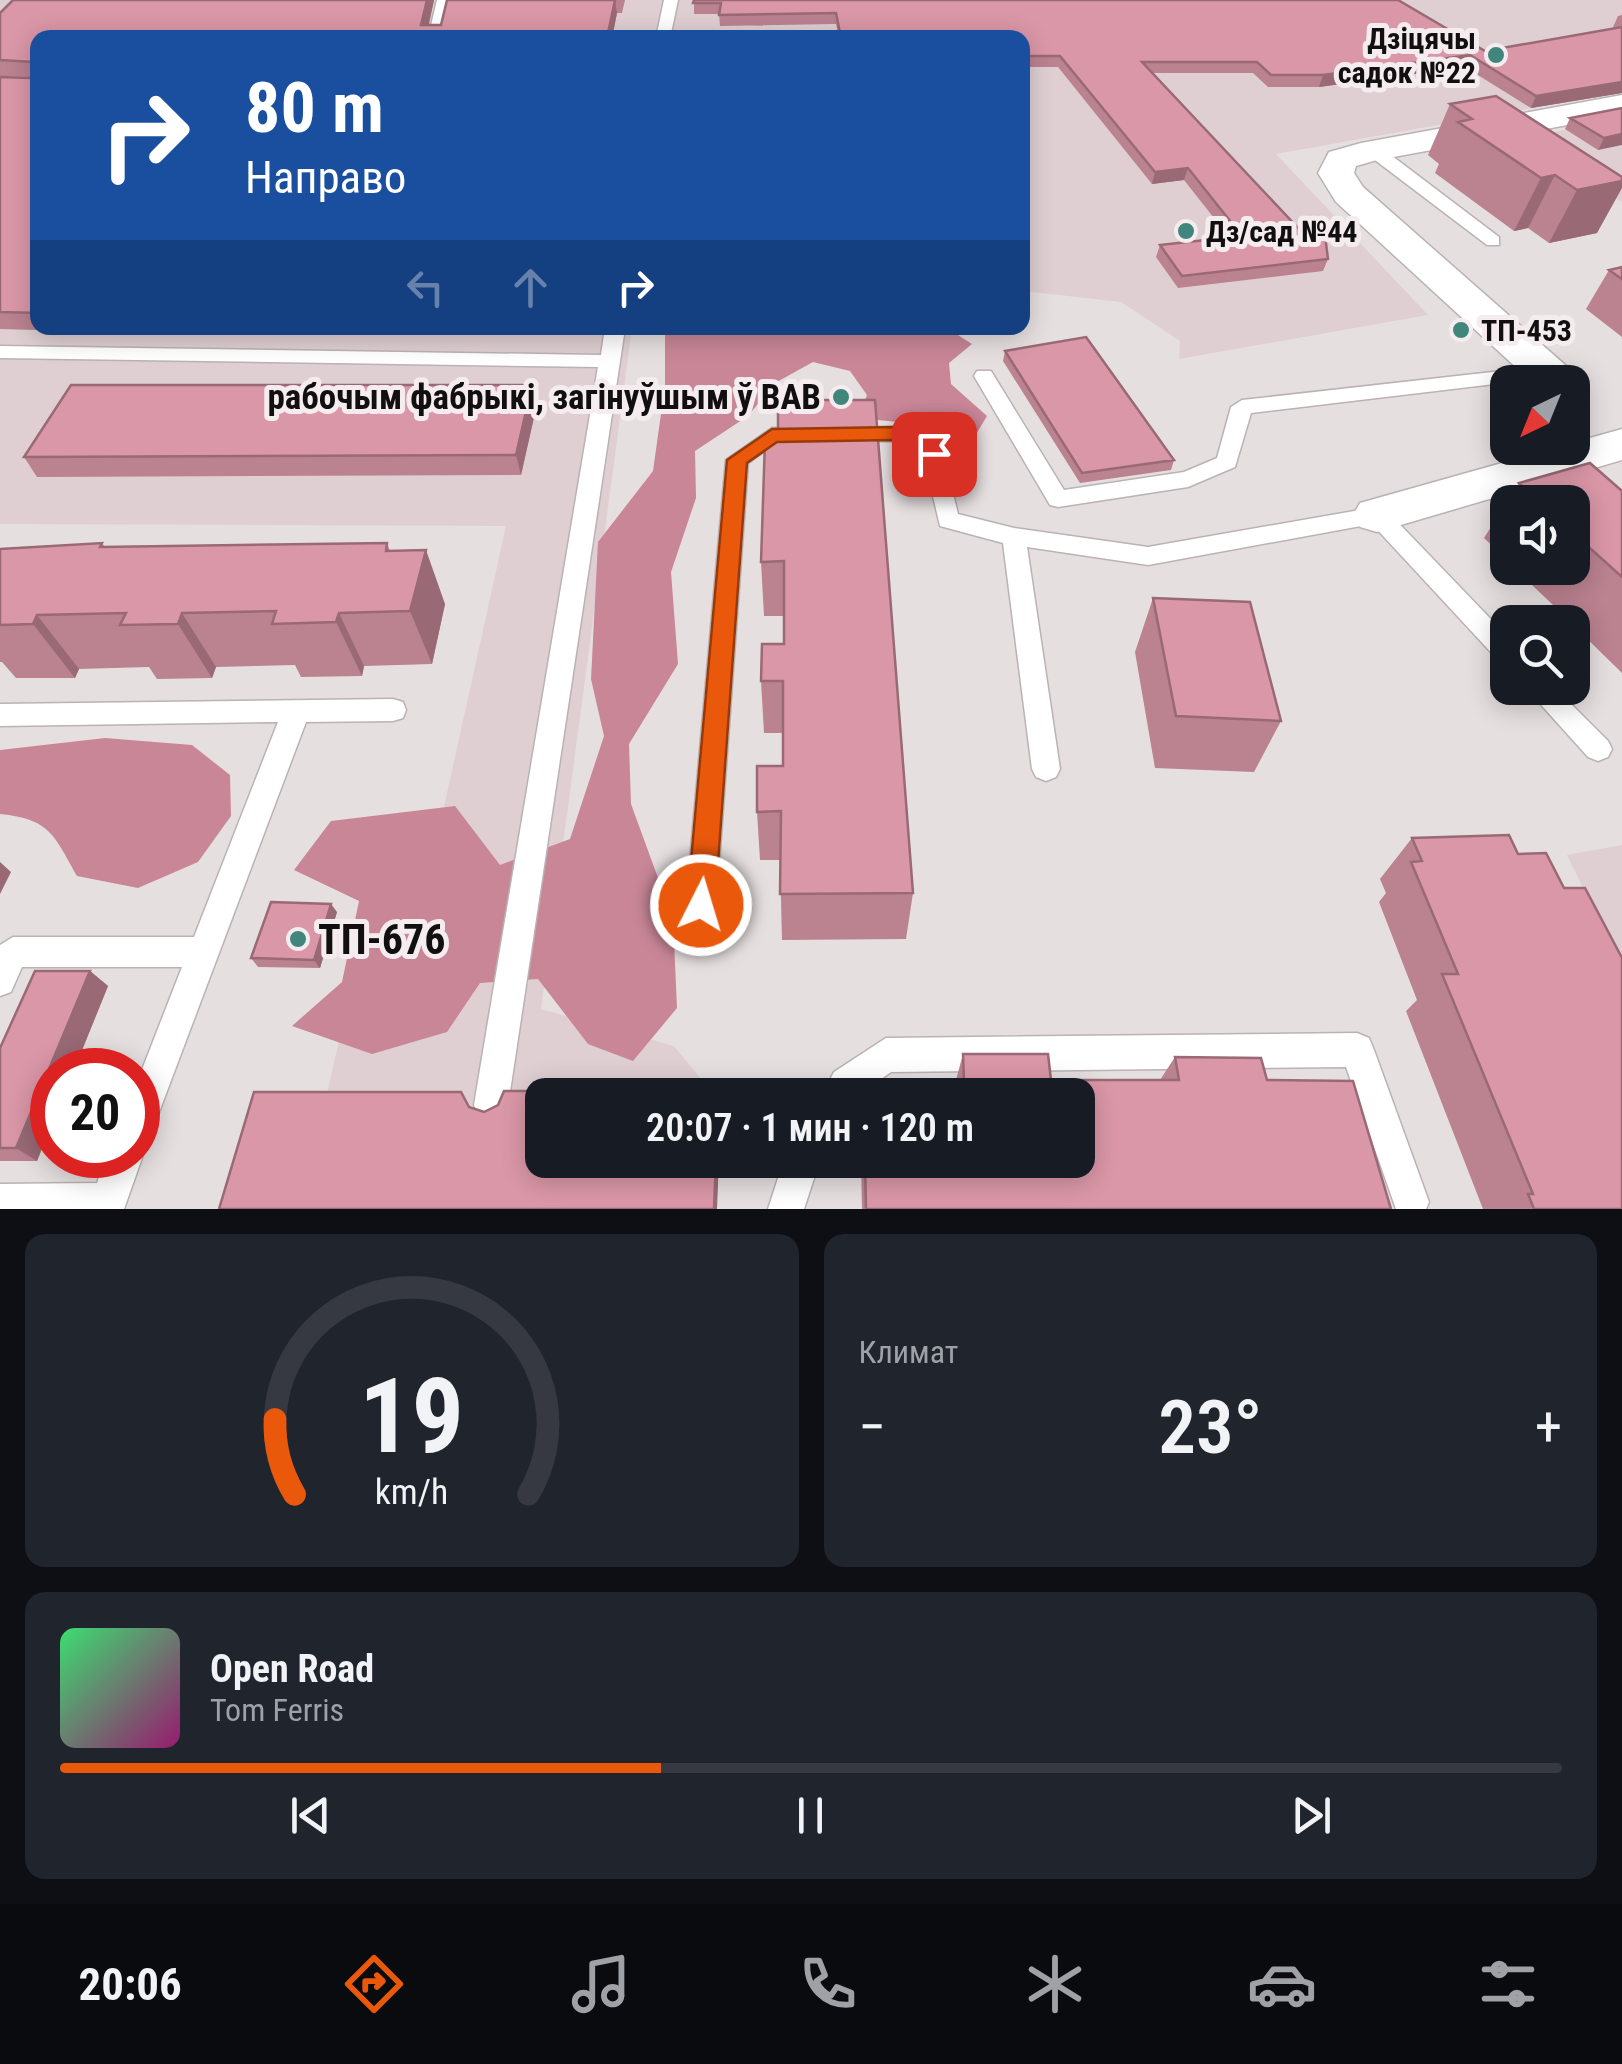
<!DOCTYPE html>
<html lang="ru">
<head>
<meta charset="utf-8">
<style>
  :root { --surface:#171b24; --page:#20242c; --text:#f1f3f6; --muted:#9ea1a6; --line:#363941; --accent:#ea580c }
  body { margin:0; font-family:"Roboto Condensed",sans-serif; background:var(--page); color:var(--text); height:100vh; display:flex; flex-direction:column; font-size:38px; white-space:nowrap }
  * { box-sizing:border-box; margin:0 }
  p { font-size:32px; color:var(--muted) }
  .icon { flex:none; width:55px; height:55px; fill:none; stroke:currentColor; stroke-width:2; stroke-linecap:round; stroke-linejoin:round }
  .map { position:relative; height:1209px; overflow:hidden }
  .sheet { display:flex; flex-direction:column; gap:25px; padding:25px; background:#0d0f14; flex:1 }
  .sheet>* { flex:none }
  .banner { position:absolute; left:30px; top:30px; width:1000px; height:305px; border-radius:20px; box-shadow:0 5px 25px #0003; background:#1a4fa0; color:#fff; overflow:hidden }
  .needle { width:65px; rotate:223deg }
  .tools { position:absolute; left:1490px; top:365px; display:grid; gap:20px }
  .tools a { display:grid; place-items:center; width:100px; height:100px; border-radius:20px; background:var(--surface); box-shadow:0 5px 25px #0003; font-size:50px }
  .speed { position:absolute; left:30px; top:1048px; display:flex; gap:20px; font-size:50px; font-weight:700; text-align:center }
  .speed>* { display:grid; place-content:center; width:130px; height:130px; border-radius:50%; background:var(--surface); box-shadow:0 5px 25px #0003; line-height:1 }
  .speed .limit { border:15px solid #d22; background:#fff; color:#111 }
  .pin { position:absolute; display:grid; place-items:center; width:85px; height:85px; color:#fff; margin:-42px; border-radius:20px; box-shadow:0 5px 15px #0006 }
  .me { position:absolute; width:110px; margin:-55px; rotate:5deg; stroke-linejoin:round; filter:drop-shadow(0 0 8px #0008) }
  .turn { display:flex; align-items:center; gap:35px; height:210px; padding:0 50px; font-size:45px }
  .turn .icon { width:130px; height:130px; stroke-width:2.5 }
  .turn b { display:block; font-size:70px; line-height:85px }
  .lanes { display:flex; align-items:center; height:95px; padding:0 50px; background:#0003; justify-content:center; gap:50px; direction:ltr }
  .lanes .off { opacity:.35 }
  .big { font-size:75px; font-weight:600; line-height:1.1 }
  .sheet .widget { flex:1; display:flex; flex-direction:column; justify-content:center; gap:15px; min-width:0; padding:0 35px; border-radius:20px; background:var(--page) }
  .sheet .dial { align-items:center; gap:0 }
  .dial svg { height:260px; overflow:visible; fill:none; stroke:var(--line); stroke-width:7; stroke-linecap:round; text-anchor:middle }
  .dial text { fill:var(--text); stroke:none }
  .song { display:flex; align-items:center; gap:30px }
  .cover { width:120px; height:120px; border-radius:15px; background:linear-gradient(135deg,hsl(140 70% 55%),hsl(320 70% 35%)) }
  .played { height:10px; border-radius:5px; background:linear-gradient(90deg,var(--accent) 40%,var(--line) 40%) }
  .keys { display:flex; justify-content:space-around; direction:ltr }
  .heat { display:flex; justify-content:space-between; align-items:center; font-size:55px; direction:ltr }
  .sheet .tiles { flex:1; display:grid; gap:25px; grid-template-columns:1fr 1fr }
  .widget:last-child { grid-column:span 2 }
  .trip { position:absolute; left:525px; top:1078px; width:570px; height:100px; border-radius:20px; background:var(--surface); box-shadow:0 5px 25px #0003; font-weight:600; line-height:100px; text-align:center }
  .menu { display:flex; height:160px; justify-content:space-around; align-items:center; background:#090b0e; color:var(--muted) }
  .menu .icon { width:70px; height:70px }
  .menu .selected { color:var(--accent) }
  .menu b { font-size:45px; color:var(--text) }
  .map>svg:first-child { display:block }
</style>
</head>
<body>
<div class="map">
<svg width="1622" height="1209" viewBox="0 0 1622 1209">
  <rect width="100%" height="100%" fill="#e6dfe0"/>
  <path fill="#dfcfd2" d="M0,0H1622V92L1276,154L1428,315L1179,359L1180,341L1121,302L1023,291L1022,38H38V328H632L541,1009L674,1046L714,1095H542V1105L324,1106L380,862L434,852L506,526L0,524Z
    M1603,122L1622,132V202L1519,139Z
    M1622,845V967L1567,855Z"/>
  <path fill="#c88697" d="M665,328H947L972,344L949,363L951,384L987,416L972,441L941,444L898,422L858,418L867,395L850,371L813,362L775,383L748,416L695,451L696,498L671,572L678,664L629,744L631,804L673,919L677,1008L633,1061L588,1044L538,979L480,983L447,1032L372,1054L292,1026L342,982L359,901L294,870L331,821L455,806L500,865L570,839L604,736L591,679L598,542L653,471L665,385Z
    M105,738L192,745L230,775L231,816L198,862L138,888L77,876C54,835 50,819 0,814V750Z"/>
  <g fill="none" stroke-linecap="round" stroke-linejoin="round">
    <defs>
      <path id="lane" d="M437,0H451L442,38H428Z
        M664,0H678L670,38H656Z
        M1367,146H1379L1499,237V245H1487L1367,154Z
        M605,328H625L508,1105L503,1117L491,1122L479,1117L474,1105L598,367L0,358V346L601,355Z
        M1547,366L1557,372L1554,377L1251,413L1235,467L1188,487L1058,507L1050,505L974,376L977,371H991L1064,490L1184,472L1217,458L1231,407L1242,400Z
        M896,427L942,449L958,514L1014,528L1148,547L1377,507L1385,509L1508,637V664L1499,661L1372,524L1148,565L1027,547L1060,769L1056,777L1046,781L1036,777L1032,769L1003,543L940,526L924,458L892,441L777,442L748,463L716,905L712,915L701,919L690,915L686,905L726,460L772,428Z
        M1526,688H1555L1608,741L1612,749L1608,757L1598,761L1588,757Z
        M393,699L403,702L406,710L403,718L393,721L306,722L155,1123L150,1135L138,1140V1080L182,967H22L11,992L0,996V945L13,937H194L278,722L0,726V704Z
        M1357,1033L1369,1038L1374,1050L1429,1202L1426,1209H1396L1346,1067L891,1072L859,1095H822L834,1072L886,1038Z
        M138,1143L143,1155L124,1209H0V1184L97,1183L107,1155H138Z
        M784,1160H820L804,1209H768Z"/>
      <path id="street" d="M1622,95V115L1377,160L1356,166L1354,173L1363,187L1573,372L1580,382L1572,392V382H1532L1336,202L1318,173L1329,152L1361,143Z
        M1622,429V460L1377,532L1360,527L1353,515L1360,503L1555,448H1572V443Z"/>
    </defs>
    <use href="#lane" stroke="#bab2b4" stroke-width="3"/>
    <use href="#street" stroke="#bab2b4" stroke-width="3"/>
    <use href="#lane" fill="#fff" fill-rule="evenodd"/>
    <use href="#street" fill="#fff" fill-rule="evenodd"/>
  </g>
  <path fill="#bb8290" d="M13,0H434L428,25H441L447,0H625L622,13H617L612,38H38V328H245L241,335H74L72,331L0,329V77H31L0,76V13Z
    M694,0L1485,51L1615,28L1613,27L1618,16L1622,15V93L1531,108L1465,67L1319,87H1268L1253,73H1153L1328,259L1323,271L1178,288L1156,257L1160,245L1229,237L1184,180L1152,184L1058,67H1022V38H839L836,24L720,26L719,14H694Z
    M1450,104L1622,177L1597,233L1549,243L1528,228L1514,231L1435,173L1439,164L1428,155Z
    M1622,108L1598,150L1565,129L1570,118Z
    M1622,267V337L1586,309L1609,270Z
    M390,328H550L549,334H392Z
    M1005,351L1174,460L1171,470L1080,483L1003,361Z
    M537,404L521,475L37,477L24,457Z
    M765,440L913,893L906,939L782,940L780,860H760L757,812L783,766V733H764L761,681L784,644V616H764L761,562Z
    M1519,483L1622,491V673L1572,624V622H1571L1514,568H1572V502H1508V561L1484,538Z
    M102,543L105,547L387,543L390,551L445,604L432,664L364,666L362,676L301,677L295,665L216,667L212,678L157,679L149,667L79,669L75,678H16L2,662H0V549Z
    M1153,598L1281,721L1254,772L1155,768L1135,652Z
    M1412,838L1622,1209H1483L1406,1011L1417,1000L1379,902L1386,893L1380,879Z
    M337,912L320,968L258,967L251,958Z
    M90,971L108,986L37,1161H0V1048Z
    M963,1054L1051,1080H1160L1175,1057L1267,1080L1391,1209H862L861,1160H1078V1095H861L863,1080H956Z"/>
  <path fill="#996a75" d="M427,0H434L426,38L421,25Z
    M615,0L617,13L612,38H607Z
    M1470,55L1465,67L1319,87L1323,75Z
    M1622,82V93L1531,108L1536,96Z
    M1622,134V145L1598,150L1604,138Z
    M1188,168L1184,180L1152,184L1155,172Z
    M1555,175L1528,228L1514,231L1541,178Z
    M1622,181V188L1597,233L1549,243L1577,190Z
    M532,385L537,404L521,475L516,455Z
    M426,550L445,604L432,664L410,611Z
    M182,613L216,667L212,678L178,624Z
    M339,613L364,666L362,676L336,622Z
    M37,615L79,669L75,678L33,624Z
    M0,862L11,872L0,894Z
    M331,904L337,912L320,968L314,960Z
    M90,971L108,986L74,1070H52V1122L37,1161L16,1148Z
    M716,1160H719L717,1209H714Z"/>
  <path fill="#da97a7" stroke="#996a75" stroke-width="2.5" d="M13,0H427L421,25H441L447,0H615L607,38H38V313L0,312V77L30,78L34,74L33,62L0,60V13Z
    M694,0H1398L1485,51L1622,27V82L1536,96L1470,55L1323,75H1271L1257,62H1142L1299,229L1324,227L1328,259L1182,276L1160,245L1242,236L1188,168L1155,172L1060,56H1022V38H841L836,13L719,15L721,3H693Z
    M1496,96L1622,177V181L1577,190L1555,175L1541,178L1458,122L1472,119L1450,104Z
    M1622,108V134L1604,138L1570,118Z
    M1622,267V279L1609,270Z
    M1086,337L1174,460L1082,473L1005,351Z
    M71,385H532L516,455L24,457Z
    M778,400H875L913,893L780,894L781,811L757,812V766H783V681H761L762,644H784V561L761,562L765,440H778Z
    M1590,463L1622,491V577L1572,532V502H1540L1519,483Z
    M102,543L100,547L387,543L386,551L426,550L410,611L339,613L336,622L272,624L276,611L182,613L178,624L120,625L126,613L37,615L33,624L0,625V549Z
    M1153,598L1250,602L1281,721L1176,716Z
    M1509,835L1518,854L1546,853L1564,888H1585L1622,958V1209H1534L1528,1194H1533L1442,974H1458L1411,862L1422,861L1412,838Z
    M271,902L331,904L314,960L251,958Z
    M35,971H90L16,1148H0V1048Z
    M963,1054H1048L1051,1080H1179L1175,1057L1261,1058L1267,1080L1353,1081L1391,1209H866L865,1160H1078V1095H863V1080H964Z
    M504,1091H719V1095H542V1160H716L714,1209H219L254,1092H461L469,1107L484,1112L498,1105Z"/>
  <path fill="#ea580c" stroke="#983908" stroke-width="2.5" d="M896,427L941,449V459H927L893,440L777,442L747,463L715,905L711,914L701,918L691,914L687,905L727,460L772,429Z"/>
  <g fill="#41867c" stroke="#f4ecee" stroke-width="4">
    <circle cx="1496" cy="55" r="10"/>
    <circle cx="1186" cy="231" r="10"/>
    <circle cx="1461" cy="330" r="10"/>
    <circle cx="841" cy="397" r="10"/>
    <circle cx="298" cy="939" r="10"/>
  </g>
  <g text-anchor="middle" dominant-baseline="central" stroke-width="10" stroke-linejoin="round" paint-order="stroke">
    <g font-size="30" font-weight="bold" fill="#110f0f" stroke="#f4ecee" text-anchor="start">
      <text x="1476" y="38" text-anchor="end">Дзіцячы<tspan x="1476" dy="34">садок №22</tspan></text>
      <text x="1206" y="231">Дз/сад №44</text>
      <text x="1481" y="330">ТП-453</text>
    </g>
    <g font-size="35" font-weight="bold" fill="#110f0f" stroke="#f4ecee" text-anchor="end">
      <text x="821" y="397">рабочым фабрыкі, загінуўшым ў ВАВ</text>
    </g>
    <g font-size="42" font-weight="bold" fill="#110f0f" stroke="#f4ecee" text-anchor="start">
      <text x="318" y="939">ТП-676</text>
    </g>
  </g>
</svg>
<div class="tools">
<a><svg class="needle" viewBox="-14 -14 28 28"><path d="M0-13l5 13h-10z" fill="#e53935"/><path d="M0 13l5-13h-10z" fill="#9ea1a6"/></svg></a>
<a><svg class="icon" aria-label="sound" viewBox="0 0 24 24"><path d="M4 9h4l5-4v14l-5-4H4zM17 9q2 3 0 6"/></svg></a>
<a><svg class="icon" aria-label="search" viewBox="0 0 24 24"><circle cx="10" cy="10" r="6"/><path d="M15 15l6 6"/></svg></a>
</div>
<div class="speed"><div class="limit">20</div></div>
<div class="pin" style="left:934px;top:454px;background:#d93025"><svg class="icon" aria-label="arrive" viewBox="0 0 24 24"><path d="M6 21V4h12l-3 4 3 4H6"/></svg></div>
<svg class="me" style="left:701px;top:905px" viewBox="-20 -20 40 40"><circle r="17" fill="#ea580c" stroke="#fff" stroke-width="3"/><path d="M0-11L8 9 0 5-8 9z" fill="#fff"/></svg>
<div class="trip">20:07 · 1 мин · 120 m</div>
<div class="banner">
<div class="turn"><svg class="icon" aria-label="right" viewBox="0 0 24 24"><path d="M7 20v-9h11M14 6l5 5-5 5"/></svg><div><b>80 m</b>Направо</div></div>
<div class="lanes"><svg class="icon off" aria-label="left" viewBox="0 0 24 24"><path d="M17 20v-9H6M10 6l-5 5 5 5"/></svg><svg class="icon off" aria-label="ahead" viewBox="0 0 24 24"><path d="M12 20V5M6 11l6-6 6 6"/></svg><svg class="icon" aria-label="right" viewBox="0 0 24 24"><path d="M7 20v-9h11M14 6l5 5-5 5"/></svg></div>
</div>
</div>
<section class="sheet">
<div class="tiles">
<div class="widget dial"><svg viewBox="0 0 100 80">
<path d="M14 69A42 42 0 1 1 86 69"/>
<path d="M14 69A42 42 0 0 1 8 46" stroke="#ea580c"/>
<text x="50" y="56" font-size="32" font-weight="700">19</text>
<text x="50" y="72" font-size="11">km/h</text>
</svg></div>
<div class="widget"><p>Климат</p>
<div class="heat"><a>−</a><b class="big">23°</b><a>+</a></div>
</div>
<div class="widget">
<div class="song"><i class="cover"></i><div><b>Open Road</b><p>Tom Ferris</p></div></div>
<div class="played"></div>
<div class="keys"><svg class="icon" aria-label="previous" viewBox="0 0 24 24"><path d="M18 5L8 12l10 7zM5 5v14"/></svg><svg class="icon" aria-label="pause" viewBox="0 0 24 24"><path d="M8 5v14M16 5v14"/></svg><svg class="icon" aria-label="next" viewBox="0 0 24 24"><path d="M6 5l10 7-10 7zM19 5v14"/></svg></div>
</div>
</div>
</section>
<nav class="menu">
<b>20:06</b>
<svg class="icon selected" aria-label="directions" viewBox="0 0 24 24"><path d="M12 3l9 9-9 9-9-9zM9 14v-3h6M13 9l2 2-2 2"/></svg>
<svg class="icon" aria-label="music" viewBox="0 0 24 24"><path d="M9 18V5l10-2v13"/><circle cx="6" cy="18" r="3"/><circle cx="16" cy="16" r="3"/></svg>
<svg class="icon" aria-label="phone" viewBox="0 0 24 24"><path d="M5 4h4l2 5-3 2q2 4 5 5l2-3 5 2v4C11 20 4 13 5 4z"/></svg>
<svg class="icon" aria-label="climate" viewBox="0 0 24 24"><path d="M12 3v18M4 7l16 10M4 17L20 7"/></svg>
<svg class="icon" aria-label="car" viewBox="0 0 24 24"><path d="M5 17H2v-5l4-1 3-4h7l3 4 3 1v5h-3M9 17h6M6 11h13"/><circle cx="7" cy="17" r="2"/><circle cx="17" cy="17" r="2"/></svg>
<svg class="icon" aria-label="filters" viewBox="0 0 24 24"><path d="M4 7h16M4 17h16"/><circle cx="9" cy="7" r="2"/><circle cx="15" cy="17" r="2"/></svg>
</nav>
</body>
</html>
